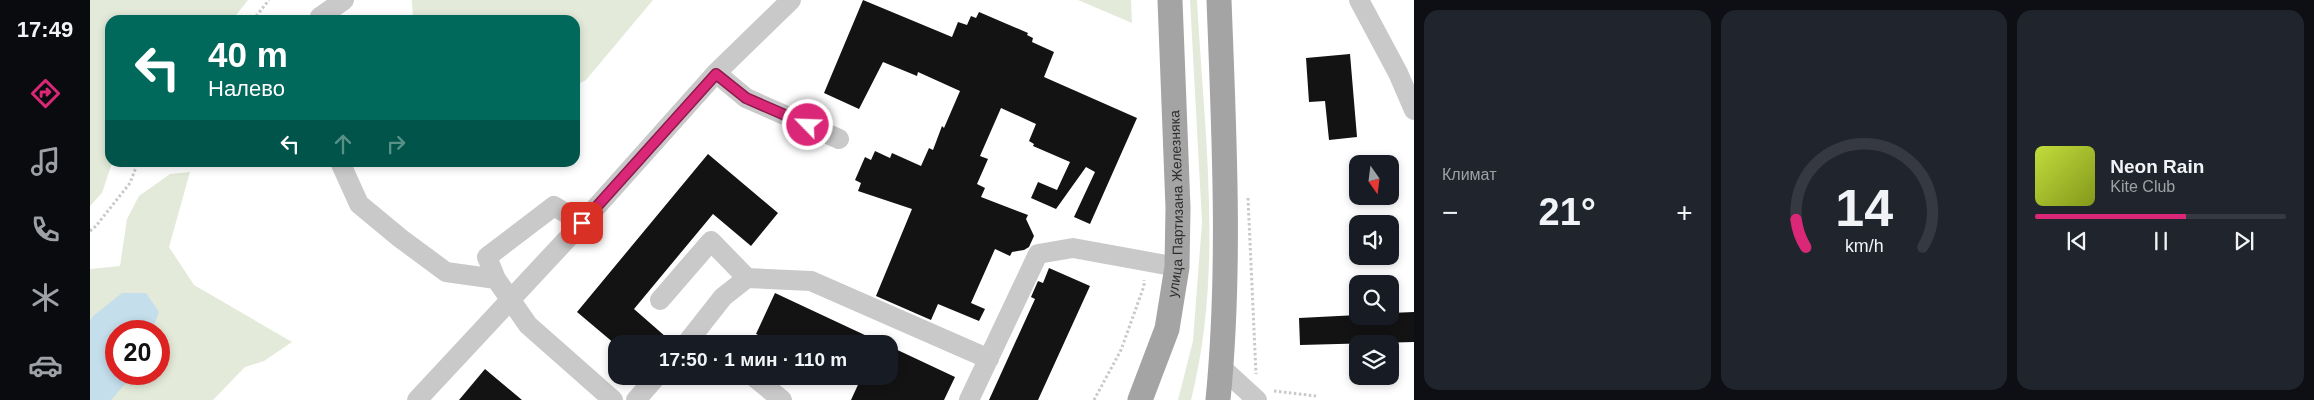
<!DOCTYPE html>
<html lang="ru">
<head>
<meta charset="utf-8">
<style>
  :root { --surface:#171b24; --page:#20242c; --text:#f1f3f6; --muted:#9ea1a6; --line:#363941; --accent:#db2777 }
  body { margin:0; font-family:Helvetica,sans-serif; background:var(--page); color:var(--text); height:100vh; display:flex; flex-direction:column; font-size:19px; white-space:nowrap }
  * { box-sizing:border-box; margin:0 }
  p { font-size:16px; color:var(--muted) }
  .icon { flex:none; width:28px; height:28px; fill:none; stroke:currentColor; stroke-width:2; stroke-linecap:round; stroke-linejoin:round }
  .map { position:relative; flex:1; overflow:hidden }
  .details { display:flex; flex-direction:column; gap:10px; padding:10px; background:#0d0f14; width:900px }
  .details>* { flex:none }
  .banner { position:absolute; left:15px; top:15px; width:475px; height:152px; border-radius:15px; box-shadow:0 2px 8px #0003; background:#00695c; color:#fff; overflow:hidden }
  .needle { width:32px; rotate:166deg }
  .controls { position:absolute; left:1259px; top:155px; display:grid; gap:10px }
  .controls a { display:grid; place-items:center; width:50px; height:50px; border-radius:10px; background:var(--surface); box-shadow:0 2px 8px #0003; font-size:25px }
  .speed { position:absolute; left:15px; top:320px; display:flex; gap:10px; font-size:25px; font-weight:700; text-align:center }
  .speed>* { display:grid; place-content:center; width:65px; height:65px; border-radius:50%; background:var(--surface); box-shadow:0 2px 8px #0003; line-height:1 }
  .speed .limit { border:8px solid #d22; background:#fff; color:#111 }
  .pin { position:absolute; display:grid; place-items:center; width:42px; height:42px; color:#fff; margin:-21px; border-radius:10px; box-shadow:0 2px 8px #0006 }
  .me { position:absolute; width:55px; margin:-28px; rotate:294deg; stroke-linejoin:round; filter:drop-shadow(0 0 4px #0008) }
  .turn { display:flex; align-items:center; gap:18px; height:105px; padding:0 20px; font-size:22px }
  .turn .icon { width:65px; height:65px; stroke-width:2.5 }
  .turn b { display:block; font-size:35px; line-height:42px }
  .lanes { display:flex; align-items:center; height:48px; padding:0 20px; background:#0003; justify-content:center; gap:25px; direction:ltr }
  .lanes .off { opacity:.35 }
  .big { font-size:38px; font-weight:600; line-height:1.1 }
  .details .widget { flex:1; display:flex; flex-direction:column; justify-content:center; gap:8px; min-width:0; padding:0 18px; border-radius:15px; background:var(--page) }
  .details .dial { align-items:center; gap:0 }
  .dial svg { height:130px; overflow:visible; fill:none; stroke:var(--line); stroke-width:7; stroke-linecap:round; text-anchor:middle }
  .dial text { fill:var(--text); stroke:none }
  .song { display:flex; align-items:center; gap:15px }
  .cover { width:60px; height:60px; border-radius:8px; background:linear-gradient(135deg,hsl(70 70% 55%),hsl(70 70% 35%)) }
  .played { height:5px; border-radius:2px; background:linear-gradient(90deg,var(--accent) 60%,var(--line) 60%) }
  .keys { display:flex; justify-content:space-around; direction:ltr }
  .heat { display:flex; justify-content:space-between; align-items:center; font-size:28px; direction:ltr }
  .details .tiles { flex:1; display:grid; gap:10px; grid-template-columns:repeat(3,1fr) }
  .trip { position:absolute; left:518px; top:335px; width:290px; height:50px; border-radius:15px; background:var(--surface); box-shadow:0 2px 8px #0003; font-weight:600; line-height:50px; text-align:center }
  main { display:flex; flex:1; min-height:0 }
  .tabs { display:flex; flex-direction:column; width:90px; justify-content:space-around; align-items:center; background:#090b0e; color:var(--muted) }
  .tabs .icon { width:35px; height:35px }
  .tabs .selected { color:var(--accent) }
  .tabs b { font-size:22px; color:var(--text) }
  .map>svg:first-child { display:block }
</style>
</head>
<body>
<main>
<nav class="tabs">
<b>17:49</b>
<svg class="icon selected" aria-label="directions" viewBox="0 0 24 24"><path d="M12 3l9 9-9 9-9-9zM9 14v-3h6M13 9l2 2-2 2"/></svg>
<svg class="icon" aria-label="music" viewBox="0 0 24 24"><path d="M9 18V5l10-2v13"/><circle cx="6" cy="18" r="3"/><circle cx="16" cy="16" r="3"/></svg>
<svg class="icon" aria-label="phone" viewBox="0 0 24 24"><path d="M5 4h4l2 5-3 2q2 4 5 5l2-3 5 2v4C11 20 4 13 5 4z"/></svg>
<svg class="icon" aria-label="climate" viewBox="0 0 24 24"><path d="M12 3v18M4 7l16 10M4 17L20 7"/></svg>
<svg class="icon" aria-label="car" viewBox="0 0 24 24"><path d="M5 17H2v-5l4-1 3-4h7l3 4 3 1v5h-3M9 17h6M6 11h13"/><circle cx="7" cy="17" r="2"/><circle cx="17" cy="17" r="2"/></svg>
</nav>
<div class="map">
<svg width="1324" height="400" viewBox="0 0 1324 400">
  <rect width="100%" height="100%" fill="#fff"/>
  <path fill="#e3ead9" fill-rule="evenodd" d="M0,0H158L142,20H20V162L22,163L12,193L0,206Z
    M322,0H563L496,80L485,86V20H323Z
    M988,0H1041L1042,23Z
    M1100,0H1107C1114,132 1134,270 1101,400H1088L1103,341L1112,222Z
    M100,172L79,247L104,285L202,342L174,361L155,367L123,400H0V269L30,266L37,219L49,196L80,174ZM26,331H69V374H26Z"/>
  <path fill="#c4deeb" d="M32,293H56L69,312L62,331H26V374H44L21,400H0V322L2,317Z"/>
  <path fill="#131313" d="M773,0L862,37L868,22L877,25L881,16L886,18L889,12L938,33L937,35L943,38L942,42L964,52L954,77L1047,118L1000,224L984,217L1005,172L996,167L966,209L941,198L948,182L967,190L980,162L943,146L944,144L939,141L946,124L911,108L890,156L898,159L887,184L895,188L891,197L938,215L936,219L944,236L939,247L934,250L922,252L920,256L905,249L881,303L895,309L889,321L848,304L841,320L786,296L822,209L768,191L771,183L765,180L775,157L781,160L785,151L800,158L802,153L831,166L839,148L843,150L852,126L854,128L870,91L828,72L827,76L793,62L769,109L734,93Z
    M1260,54L1267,137L1239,140L1235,101L1219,102L1216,58Z
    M618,154L688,213L661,246L623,214L544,309L584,344H525L487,312Z
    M959,268L1000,286L948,400H899L945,299L941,297L948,281L953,283Z
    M685,293L794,344H687L666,334Z
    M1324,312V342L1210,345L1209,318L1268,315L1300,316V313Z
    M799,346L865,377L854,400H761L772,376H799Z
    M395,369L432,400H369Z"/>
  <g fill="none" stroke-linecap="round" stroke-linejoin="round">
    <path stroke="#c9c9c9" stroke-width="3" stroke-dasharray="2.5 2.5" stroke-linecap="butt" d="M163,20L179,0
      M1158,198L1166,374
      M0,231L6,226L40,183L48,162
      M1184,391L1226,396
      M1004,400L1031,350L1054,286V280"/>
    <path stroke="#c9c9c9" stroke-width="20" d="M1269,0L1308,73L1324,110
      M230,20V17L254,0
      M626,73L656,98L749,139
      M250,162L269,204L310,238L356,272L406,279
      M492,223L464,206L397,257L406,279L438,325L523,400
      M570,300L621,241L657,278
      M596,344L633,297L657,278L721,281L899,359
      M1131,367L1167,400
      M663,376L692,400
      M327,400L492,223L626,73L701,0
      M546,400L567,376
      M879,400L948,254L983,248L1087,267"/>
    <g stroke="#a4a4a4" stroke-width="25">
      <path id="s1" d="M1050,400L1077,329L1087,267L1088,208L1080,0"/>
      <path d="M1128,400C1141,267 1134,133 1129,0"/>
    </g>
  </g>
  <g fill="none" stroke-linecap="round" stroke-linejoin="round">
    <defs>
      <path id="route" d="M492,223L626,74L656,98L718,125"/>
    </defs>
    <use href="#route" stroke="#8e194d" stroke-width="12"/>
    <use href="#route" stroke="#db2777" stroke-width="9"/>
  </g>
  <g text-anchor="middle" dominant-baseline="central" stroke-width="5" stroke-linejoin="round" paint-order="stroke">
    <g font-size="14" fill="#2c2c2c" stroke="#fff">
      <text stroke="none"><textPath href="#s1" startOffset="202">улица Партизана Железняка</textPath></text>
    </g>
  </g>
</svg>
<div class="controls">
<a><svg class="needle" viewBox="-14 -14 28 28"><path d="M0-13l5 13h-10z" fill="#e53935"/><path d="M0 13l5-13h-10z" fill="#9ea1a6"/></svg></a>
<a><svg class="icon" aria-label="sound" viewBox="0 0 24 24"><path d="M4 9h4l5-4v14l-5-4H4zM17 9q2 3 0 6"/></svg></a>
<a><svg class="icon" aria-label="search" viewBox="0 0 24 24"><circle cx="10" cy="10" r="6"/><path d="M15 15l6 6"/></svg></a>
<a><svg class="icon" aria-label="layers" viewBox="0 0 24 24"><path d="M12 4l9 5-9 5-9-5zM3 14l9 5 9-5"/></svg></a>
</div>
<div class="speed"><div class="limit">20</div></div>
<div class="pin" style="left:492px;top:223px;background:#d93025"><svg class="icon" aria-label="arrive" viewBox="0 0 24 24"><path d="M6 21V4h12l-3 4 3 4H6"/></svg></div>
<svg class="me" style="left:718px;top:125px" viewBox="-20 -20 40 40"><circle r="17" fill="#db2777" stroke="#fff" stroke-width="3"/><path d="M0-11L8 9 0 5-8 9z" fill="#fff"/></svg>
<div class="trip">17:50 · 1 мин · 110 m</div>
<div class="banner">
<div class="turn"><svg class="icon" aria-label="left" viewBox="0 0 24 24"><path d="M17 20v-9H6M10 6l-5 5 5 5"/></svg><div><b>40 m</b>Налево</div></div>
<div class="lanes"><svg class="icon" aria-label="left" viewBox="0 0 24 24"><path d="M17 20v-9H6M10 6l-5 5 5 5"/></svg><svg class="icon off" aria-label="ahead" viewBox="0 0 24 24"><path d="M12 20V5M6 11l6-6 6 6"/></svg><svg class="icon off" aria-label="right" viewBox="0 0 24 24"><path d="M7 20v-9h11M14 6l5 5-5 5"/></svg></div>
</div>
</div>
<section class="details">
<div class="tiles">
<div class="widget"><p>Климат</p>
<div class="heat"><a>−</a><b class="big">21°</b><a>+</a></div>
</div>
<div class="widget dial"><svg viewBox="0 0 100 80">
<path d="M14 69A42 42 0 1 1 86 69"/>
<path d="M14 69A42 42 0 0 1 8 52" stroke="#db2777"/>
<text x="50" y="56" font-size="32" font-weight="700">14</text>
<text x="50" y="72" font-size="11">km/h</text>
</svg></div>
<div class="widget">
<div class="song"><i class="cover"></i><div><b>Neon Rain</b><p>Kite Club</p></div></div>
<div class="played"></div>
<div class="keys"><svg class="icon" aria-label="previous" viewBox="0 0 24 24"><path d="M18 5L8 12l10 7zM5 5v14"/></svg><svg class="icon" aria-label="pause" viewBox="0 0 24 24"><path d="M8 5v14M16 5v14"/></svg><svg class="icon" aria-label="next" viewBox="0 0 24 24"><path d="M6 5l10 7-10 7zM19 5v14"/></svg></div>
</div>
</div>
</section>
</main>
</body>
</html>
